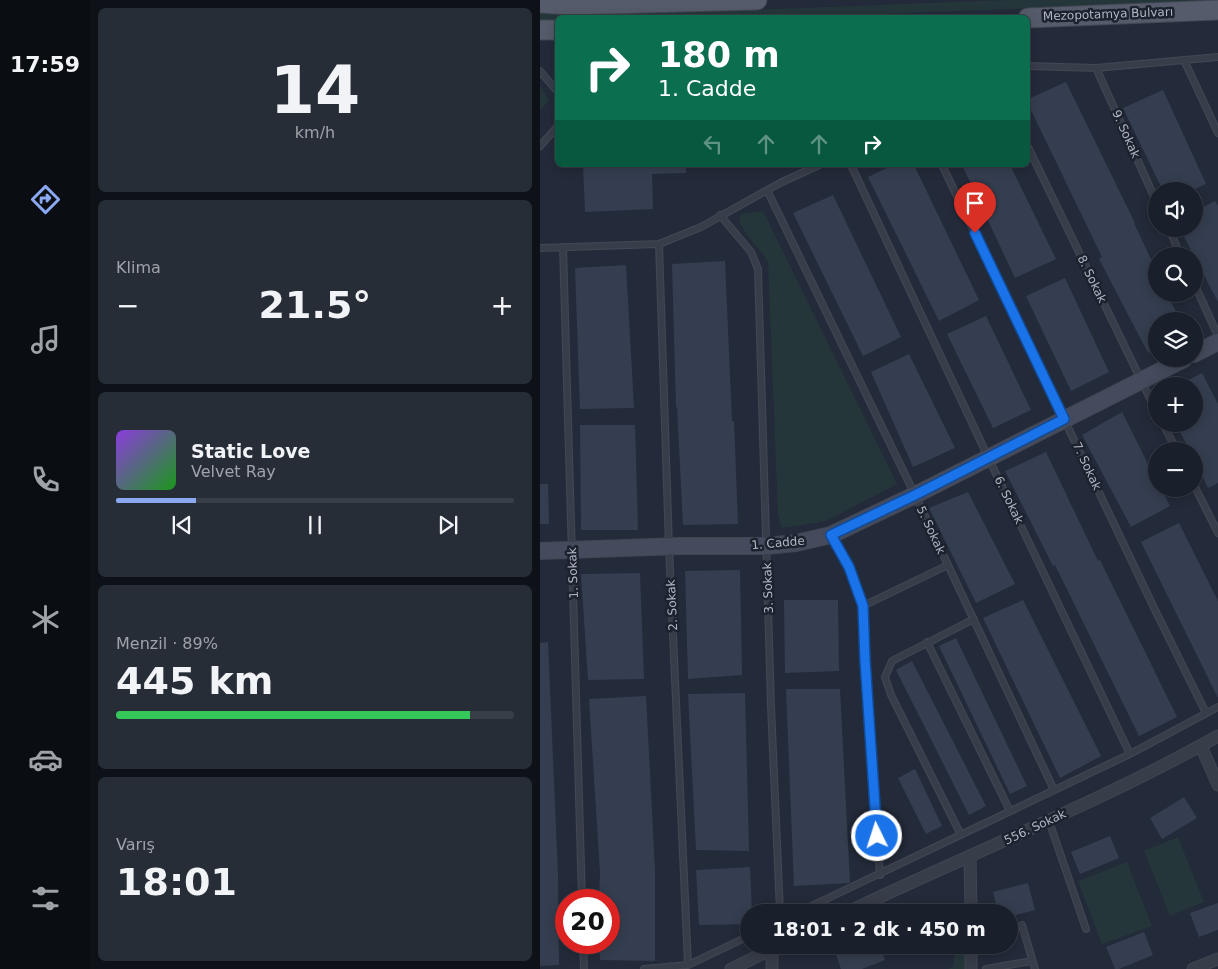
<!DOCTYPE html>
<html lang="tr">
<head>
<meta charset="utf-8">
<style>
  :root { --surface:#1a202b; --page:#272d37; --text:#f1f3f6; --muted:#9fa3a9; --line:#383e47; --accent:#8aa9f2 }
  body { margin:0; font-family:"DejaVu Sans",sans-serif; background:var(--page); color:var(--text); height:100vh; display:flex; flex-direction:column; font-size:19px; white-space:nowrap }
  * { box-sizing:border-box; margin:0 }
  p { font-size:16px; color:var(--muted) }
  .icon { flex:none; width:28px; height:28px; fill:none; stroke:currentColor; stroke-width:2; stroke-linecap:round; stroke-linejoin:round }
  .map { position:relative; flex:1; overflow:hidden }
  .sheet { display:flex; flex-direction:column; gap:8px; padding:8px; background:#0e1218; width:450px }
  .sheet>* { flex:none }
  .banner { position:absolute; left:15px; top:15px; width:475px; height:152px; border-radius:8px; box-shadow:0 2px 12px #0003,0 0 0 1px var(--line); background:#0b6e4f; color:#fff; overflow:hidden }
  .buttons { position:absolute; left:608px; top:182px; display:grid; gap:10px }
  .buttons a { display:grid; place-items:center; width:55px; height:55px; border-radius:50%; background:var(--surface); box-shadow:0 2px 12px #0003,0 0 0 1px var(--line); font-size:25px }
  .speed { position:absolute; left:15px; top:889px; display:flex; gap:10px; font-size:25px; font-weight:700; text-align:center }
  .speed>* { display:grid; place-content:center; width:65px; height:65px; border-radius:50%; background:var(--surface); box-shadow:0 2px 12px #0003,0 0 0 1px var(--line); line-height:1 }
  .speed .limit { border:8px solid #d22; background:#fff; color:#111 }
  .pin { position:absolute; display:grid; place-items:center; width:42px; height:42px; color:#fff; margin:-51px -21px; border-radius:50% 50% 50% 0; rotate:-45deg; box-shadow:0 0 5px #0007 }
  .pin .icon { rotate:45deg }
  .me { position:absolute; width:55px; margin:-28px; rotate:356deg; stroke-linejoin:round; filter:drop-shadow(0 0 4px #0008) }
  .turn { display:flex; align-items:center; gap:18px; height:105px; padding:0 20px; font-size:22px }
  .turn .icon { width:65px; height:65px; stroke-width:2.5 }
  .turn b { display:block; font-size:35px; line-height:42px }
  .lanes { display:flex; align-items:center; height:48px; padding:0 20px; background:#0003; justify-content:center; gap:25px; direction:ltr }
  .lanes .off { opacity:.35 }
  .big { font-size:38px; font-weight:800; line-height:1.1 }
  .sheet .card { flex:1; display:flex; flex-direction:column; justify-content:center; gap:8px; min-width:0; padding:0 18px; border-radius:8px; background:var(--page) }
  .sheet .dial { align-items:center; gap:0 }
  .dial b { font-size:65px; line-height:1 }
  .song { display:flex; align-items:center; gap:15px }
  .cover { width:60px; height:60px; border-radius:8px; background:linear-gradient(135deg,hsl(270 70% 55%),hsl(120 70% 35%)) }
  .played { height:5px; border-radius:2px; background:linear-gradient(90deg,var(--accent) 20%,var(--line) 20%) }
  .keys { display:flex; justify-content:space-around; direction:ltr }
  .heat { display:flex; justify-content:space-between; align-items:center; font-size:28px; direction:ltr }
  .charge { height:8px; border-radius:4px; background:linear-gradient(90deg,#34c759 89%,var(--line) 0) }
  .trip { position:absolute; left:200px; top:904px; width:278px; height:50px; border-radius:25px; background:var(--surface); box-shadow:0 2px 12px #0003,0 0 0 1px var(--line); font-weight:800; line-height:50px; text-align:center }
  main { display:flex; flex:1; min-height:0 }
  .dock { display:flex; flex-direction:column; width:90px; justify-content:space-around; align-items:center; background:#0a0d11; color:var(--muted) }
  .dock .icon { width:35px; height:35px }
  .dock .current { color:var(--accent) }
  .dock b { font-size:22px; color:var(--text) }
  .map>svg:first-child { display:block }
</style>
</head>
<body>
<main>
<nav class="dock">
<b>17:59</b>
<svg class="icon current" aria-label="directions" viewBox="0 0 24 24"><path d="M12 3l9 9-9 9-9-9zM9 14v-3h6M13 9l2 2-2 2"/></svg>
<svg class="icon" aria-label="music" viewBox="0 0 24 24"><path d="M9 18V5l10-2v13"/><circle cx="6" cy="18" r="3"/><circle cx="16" cy="16" r="3"/></svg>
<svg class="icon" aria-label="phone" viewBox="0 0 24 24"><path d="M5 4h4l2 5-3 2q2 4 5 5l2-3 5 2v4C11 20 4 13 5 4z"/></svg>
<svg class="icon" aria-label="climate" viewBox="0 0 24 24"><path d="M12 3v18M4 7l16 10M4 17L20 7"/></svg>
<svg class="icon" aria-label="car" viewBox="0 0 24 24"><path d="M5 17H2v-5l4-1 3-4h7l3 4 3 1v5h-3M9 17h6M6 11h13"/><circle cx="7" cy="17" r="2"/><circle cx="17" cy="17" r="2"/></svg>
<svg class="icon" aria-label="filters" viewBox="0 0 24 24"><path d="M4 7h16M4 17h16"/><circle cx="9" cy="7" r="2"/><circle cx="15" cy="17" r="2"/></svg>
</nav>
<section class="sheet">
<div class="card dial"><b>14</b><p>km/h</p></div>
<div class="card"><p>Klima</p>
<div class="heat"><a>−</a><b class="big">21.5°</b><a>+</a></div>
</div>
<div class="card">
<div class="song"><i class="cover"></i><div><b>Static Love</b><p>Velvet Ray</p></div></div>
<div class="played"></div>
<div class="keys"><svg class="icon" aria-label="previous" viewBox="0 0 24 24"><path d="M18 5L8 12l10 7zM5 5v14"/></svg><svg class="icon" aria-label="pause" viewBox="0 0 24 24"><path d="M8 5v14M16 5v14"/></svg><svg class="icon" aria-label="next" viewBox="0 0 24 24"><path d="M6 5l10 7-10 7zM19 5v14"/></svg></div>
</div>
<div class="card"><p>Menzil · 89%</p><b class="big">445 km</b><div class="charge"></div></div>
<div class="card"><p>Varış</p><b class="big">18:01</b></div>
</section>
<div class="map">
<svg width="678" height="969" viewBox="0 0 678 969">
  <rect width="100%" height="100%" fill="#232a39"/>
  <path fill="#25363a" d="M468,0H678V1L264,17L18,18L17,24L0,23V13L32,15L160,12Z
    M0,85L9,100L0,110Z
    M223,211L357,484L286,521L242,528L238,514L228,261L208,236L199,222L201,214Z
    M638,837L664,902L630,916L604,851Z
    M587,862L612,926L562,944L538,881Z
    M416,945H424L425,969H408L413,966Z"/>
  <path fill="#353e50" d="M526,82L595,223H594L616,270V294H627L641,321H616V349L608,353L559,259L562,257L488,104V99Z
    M623,90L666,184L651,191H623L583,108Z
    M43,165H146V173L112,174L113,209L45,212Z
    M353,165H374L439,300L399,321L328,177Z
    M422,165H470L516,259L475,278Z
    M293,195L361,337L323,356L253,213Z
    M675,201L678,206V302L640,229H654V212Z
    M185,261L192,421H194L198,524L143,525L137,407H136L132,264Z
    M86,265L94,408L40,409L35,268Z
    M525,278L569,372L531,391L486,296Z
    M446,316L491,410L453,428L407,334Z
    M369,354L415,448L373,467L331,372Z
    M662,373L678,404V483L668,488L654,459V451H650L636,424H654V386H637Z
    M582,412L616,480V489H621L630,506L591,527L542,435Z
    M40,425H95L98,530H41Z
    M506,452L558,561L560,560L637,717L599,736L515,565L513,566L465,471Z
    M0,484H8L9,524H0Z
    M428,492L475,584L436,603L389,508Z
    M639,523L678,601V698L601,542Z
    M200,570L202,675L148,679L145,571Z
    M100,573L104,679L48,680L41,574Z
    M244,600H298L299,671L245,673Z
    M483,600L561,756L520,778L443,618Z
    M416,638L487,786L470,794L399,646Z
    M8,642L18,875L19,965L0,966V643Z
    M372,661L446,806L429,815L356,670Z
    M246,689H300L310,883H309L254,886Z
    M205,693L209,851L156,850L148,694Z
    M106,696L115,870V961L60,960L59,942H69V900H59L60,872L49,699Z
    M375,769L402,826L386,834L358,778Z
    M644,797L657,818L622,839L610,818Z
    M570,836L579,858L540,874L531,852Z
    M210,867L212,912H209V924L159,925L156,870Z
    M488,883L495,910L469,917V912H458L453,892Z
    M678,903V930L659,937L650,913Z
    M604,932L613,955L579,969H575L566,947Z
    M312,945H339L345,960L322,969H301L295,952Z"/>
  <g fill="none" stroke-linecap="round" stroke-linejoin="round">
    <defs>
      <path id="lane" d="M644,60L678,133
        M488,66L556,68L678,57
        M556,68L616,201
        M0,71L18,92
        M0,146L18,126
        M488,147L616,411
        M311,165L448,457L590,754
        M402,165L524,419L615,610L666,713
        M227,190L375,495L514,790
        M180,215L211,252L218,269L231,706L240,912
        M629,229L641,256
        M119,244L129,547L148,965
        M23,247L42,900
        M0,248L119,244L161,227L240,183L279,165
        M654,283L678,336
        M623,424L637,451
        M654,485L678,533
        M292,537L309,567L323,606L325,660L340,875
        M323,606L408,565
        M387,642L470,811
        M509,821L546,929
        M421,835L351,695L345,677L352,661L434,619
        M259,912L590,754L678,707
        M482,925L495,969
        M43,942L44,969
        M104,969L148,965L209,936
        M446,969L492,961"/>
      <path id="street" d="M661,746L678,785
        M430,857L431,912
        M308,912C431,853 559,803 678,736
        M431,945V969
        M232,949V969
        M191,969L241,945
        M653,969L678,959"/>
      <path id="secondary" d="M654,354L678,342
        M0,551L140,546H226L256,543L291,535L375,495L644,359"/>
      <path id="primary" d="M0,3L30,5L217,0
        M488,18L678,10
        M0,30H18"/>
    </defs>
    <use href="#lane" stroke="#404652" stroke-width="8"/>
    <use href="#street" stroke="#404652" stroke-width="13"/>
    <use href="#secondary" stroke="#404652" stroke-width="18"/>
    <use href="#primary" stroke="#404652" stroke-width="21"/>
    <use href="#lane" stroke="#373d49" stroke-width="5.5"/>
    <use href="#street" stroke="#373d49" stroke-width="11"/>
    <use href="#secondary" stroke="#454b5c" stroke-width="16"/>
    <use href="#primary" stroke="#555b6a" stroke-width="19"/>
  </g>
  <g fill="none" stroke-linecap="round" stroke-linejoin="round">
    <defs>
      <path id="route" d="M337,836L325,660L323,606L309,567L291,535L375,495L524,419L435,233"/>
    </defs>
    <use href="#route" stroke="#114b97" stroke-width="12"/>
    <use href="#route" stroke="#1a73e8" stroke-width="9"/>
  </g>
  <g text-anchor="middle" dominant-baseline="central" stroke-width="5" stroke-linejoin="round" paint-order="stroke">
    <g font-size="12" fill="#b2b7c5" stroke="#1c222e">
      <text transform="translate(568 14) rotate(-2)">Mezopotamya Bulvarı</text>
      <text transform="translate(586 134) rotate(66)">9. Sokak</text>
      <text transform="translate(552 279) rotate(64)">8. Sokak</text>
      <text transform="translate(547 466) rotate(65)">7. Sokak</text>
      <text transform="translate(469 500) rotate(64)">6. Sokak</text>
      <text transform="translate(391 530) rotate(65)">5. Sokak</text>
      <text transform="translate(238 543) rotate(-5)">1. Cadde</text>
      <text transform="translate(33 573) rotate(-92)">1. Sokak</text>
      <text transform="translate(228 588) rotate(-92)">3. Sokak</text>
      <text transform="translate(132 605) rotate(-93)">2. Sokak</text>
      <text transform="translate(495 827) rotate(-25)">556. Sokak</text>
    </g>
  </g>
</svg>
<div class="buttons">
<a><svg class="icon" aria-label="sound" viewBox="0 0 24 24"><path d="M4 9h4l5-4v14l-5-4H4zM17 9q2 3 0 6"/></svg></a>
<a><svg class="icon" aria-label="search" viewBox="0 0 24 24"><circle cx="10" cy="10" r="6"/><path d="M15 15l6 6"/></svg></a>
<a><svg class="icon" aria-label="layers" viewBox="0 0 24 24"><path d="M12 4l9 5-9 5-9-5zM3 14l9 5 9-5"/></svg></a>
<a>+</a>
<a>−</a>
</div>
<div class="speed"><div class="limit">20</div></div>
<div class="pin" style="left:435px;top:233px;background:#d93025"><svg class="icon" aria-label="arrive" viewBox="0 0 24 24"><path d="M6 21V4h12l-3 4 3 4H6"/></svg></div>
<svg class="me" style="left:337px;top:836px" viewBox="-20 -20 40 40"><circle r="17" fill="#1a73e8" stroke="#fff" stroke-width="3"/><path d="M0-11L8 9 0 5-8 9z" fill="#fff"/></svg>
<div class="trip">18:01 · 2 dk · 450 m</div>
<div class="banner">
<div class="turn"><svg class="icon" aria-label="right" viewBox="0 0 24 24"><path d="M7 20v-9h11M14 6l5 5-5 5"/></svg><div><b>180 m</b>1. Cadde</div></div>
<div class="lanes"><svg class="icon off" aria-label="left" viewBox="0 0 24 24"><path d="M17 20v-9H6M10 6l-5 5 5 5"/></svg><svg class="icon off" aria-label="ahead" viewBox="0 0 24 24"><path d="M12 20V5M6 11l6-6 6 6"/></svg><svg class="icon off" aria-label="ahead" viewBox="0 0 24 24"><path d="M12 20V5M6 11l6-6 6 6"/></svg><svg class="icon" aria-label="right" viewBox="0 0 24 24"><path d="M7 20v-9h11M14 6l5 5-5 5"/></svg></div>
</div>
</div>
</main>
</body>
</html>
